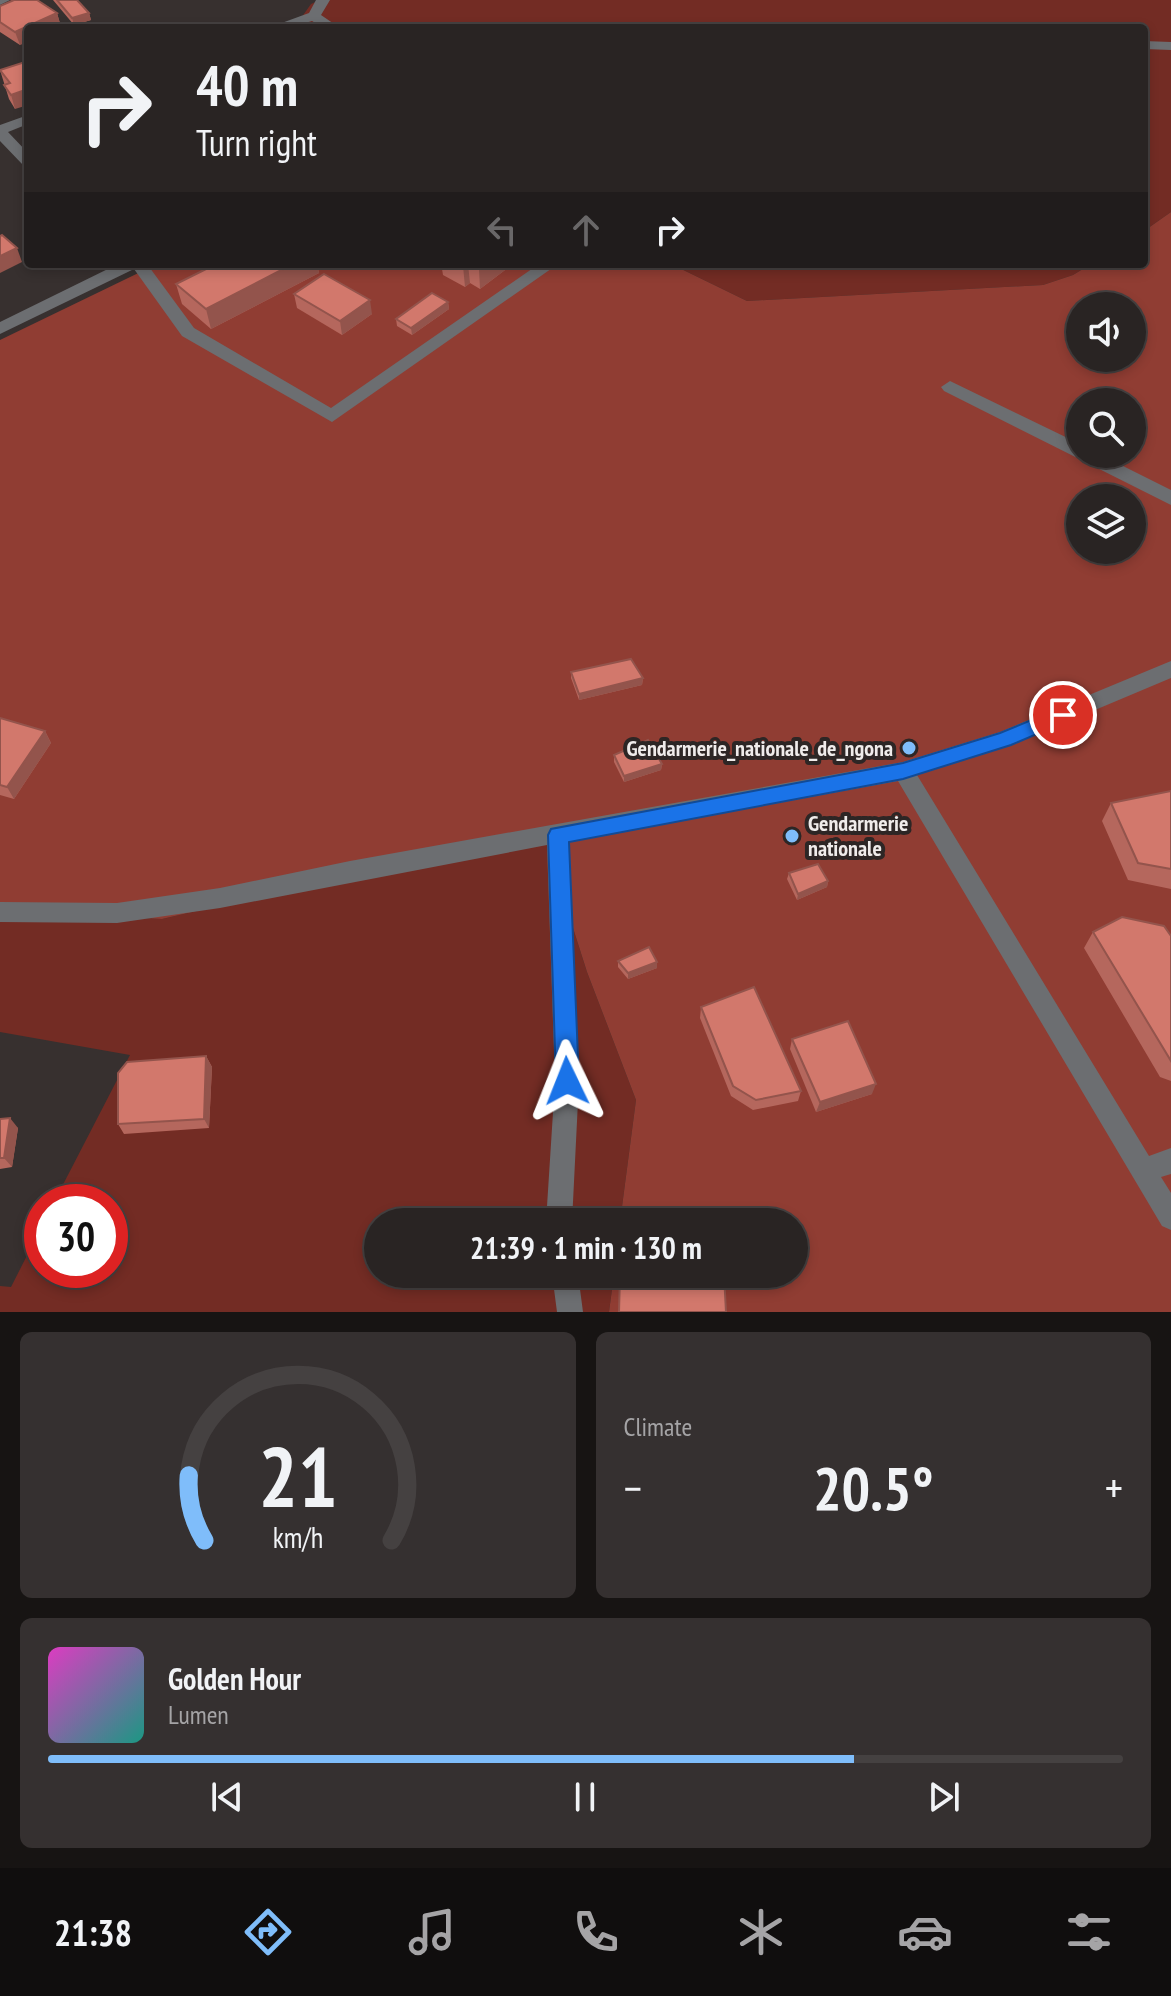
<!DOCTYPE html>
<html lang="en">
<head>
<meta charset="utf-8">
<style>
  :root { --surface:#292423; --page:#353030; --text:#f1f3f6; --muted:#a5a4a6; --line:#454141; --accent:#7fbdfa }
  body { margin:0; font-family:"PT Sans Narrow",sans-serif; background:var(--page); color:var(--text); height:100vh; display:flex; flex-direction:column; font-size:30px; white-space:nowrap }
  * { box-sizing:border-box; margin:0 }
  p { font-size:26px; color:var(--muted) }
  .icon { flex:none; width:44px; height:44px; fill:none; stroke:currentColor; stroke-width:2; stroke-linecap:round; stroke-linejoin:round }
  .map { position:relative; height:1312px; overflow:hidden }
  .side { display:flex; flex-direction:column; gap:20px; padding:20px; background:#171413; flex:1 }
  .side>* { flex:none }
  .guide { position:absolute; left:24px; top:24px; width:1124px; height:244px; border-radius:8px; box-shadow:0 4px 12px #0003,0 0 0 2px var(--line); background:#292423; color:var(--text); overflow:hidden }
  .buttons { position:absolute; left:1066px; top:292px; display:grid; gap:16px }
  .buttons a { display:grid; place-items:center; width:80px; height:80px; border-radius:50%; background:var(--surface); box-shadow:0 4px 12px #0003,0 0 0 2px var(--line); font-size:40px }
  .speed { position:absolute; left:24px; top:1184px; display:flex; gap:16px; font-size:40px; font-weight:700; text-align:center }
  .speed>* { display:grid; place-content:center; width:104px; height:104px; border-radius:50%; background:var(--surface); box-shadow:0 4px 12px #0003,0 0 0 2px var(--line); line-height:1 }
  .speed .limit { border:12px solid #d22; background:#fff; color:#111 }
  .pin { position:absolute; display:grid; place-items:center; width:68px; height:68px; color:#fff; margin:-34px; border:4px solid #fff; border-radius:50%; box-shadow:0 2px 8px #0007 }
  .me { position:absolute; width:88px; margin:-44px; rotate:358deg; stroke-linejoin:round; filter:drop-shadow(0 0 6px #0008) }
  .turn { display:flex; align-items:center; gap:28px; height:168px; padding:0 40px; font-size:36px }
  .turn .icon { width:104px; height:104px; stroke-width:2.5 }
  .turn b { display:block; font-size:56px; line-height:68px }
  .lanes { display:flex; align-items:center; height:76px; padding:0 40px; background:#0003; justify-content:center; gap:40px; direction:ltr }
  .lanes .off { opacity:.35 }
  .big { font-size:60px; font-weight:600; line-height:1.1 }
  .side .tile { flex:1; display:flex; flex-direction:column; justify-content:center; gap:12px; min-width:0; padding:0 28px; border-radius:12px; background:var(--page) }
  .side .dial { align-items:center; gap:0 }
  .dial svg { height:208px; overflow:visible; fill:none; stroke:var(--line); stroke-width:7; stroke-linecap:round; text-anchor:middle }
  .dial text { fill:var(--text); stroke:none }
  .song { display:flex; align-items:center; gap:24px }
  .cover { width:96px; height:96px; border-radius:12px; background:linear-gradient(135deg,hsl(310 70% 55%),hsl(170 70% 35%)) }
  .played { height:8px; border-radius:4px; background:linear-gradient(90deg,var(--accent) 75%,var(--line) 75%) }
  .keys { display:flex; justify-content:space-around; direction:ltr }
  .heat { display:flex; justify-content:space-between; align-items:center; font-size:44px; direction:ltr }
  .side .tiles { flex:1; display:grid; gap:20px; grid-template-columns:1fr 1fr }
  .tile:last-child { grid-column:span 2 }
  .trip { position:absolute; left:364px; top:1208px; width:444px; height:80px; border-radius:40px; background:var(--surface); box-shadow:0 4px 12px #0003,0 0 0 2px var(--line); font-weight:600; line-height:80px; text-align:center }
  .tab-bar { display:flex; height:128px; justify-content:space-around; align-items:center; background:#100e0e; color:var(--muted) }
  .tab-bar .icon { width:56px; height:56px }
  .tab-bar .active { color:var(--accent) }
  .tab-bar b { font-size:36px; color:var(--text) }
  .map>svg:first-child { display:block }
</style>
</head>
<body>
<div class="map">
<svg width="1171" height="1312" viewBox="0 0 1171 1312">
  <rect width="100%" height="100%" fill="#37302f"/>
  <path fill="#732c24" d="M320,0H1171V212L1144,231V28H294L311,4Z
    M671,264H1091L1073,275L1043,285L747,301Z
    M546,843L587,972L636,1100L620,1222H378V1274H614L609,1312H0V1286L11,1287L42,1226V1270H110V1202H54L130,1055L0,1032V911L162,919L352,875Z"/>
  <path fill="#903d33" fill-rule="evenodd" d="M1171,212V1312H609L614,1274H794V1222H620L636,1100L587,972L546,843L352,875L162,919L0,911V340L157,264H671L747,301L1043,285L1073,275L1091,264H1144V231ZM1080,306H1132V358H1080ZM1080,402H1132V454H1080ZM1080,498H1132V550H1080Z"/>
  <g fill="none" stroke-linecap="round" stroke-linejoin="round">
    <path fill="#6c6e71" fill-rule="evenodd" d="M0,0H10L0,5Z
      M316,0H330L321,15L340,28H324L312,21L289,28H268L309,13Z
      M1144,41L1171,42V50L1144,49Z
      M28,115V124L8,132L28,153V166L23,165L0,141V125Z
      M118,264H147L194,328L331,408L539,264H558L332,422L182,336L134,269L0,334V322Z
      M950,381L1080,444V454H1099L1171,490V505L944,391L941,387Z
      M1171,661V678L1012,745L917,775L1149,1156L1171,1148V1174L1161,1177L1171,1193V1230L1162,1226L898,781L569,841L579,1081L572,1222H546L555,1081L547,845L220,908L117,923L0,922V902L117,903L220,888L350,861L903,762L1000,732Z
      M552,1274H578L583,1312H557Z"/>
  </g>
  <path fill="#b5675d" d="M53,0H77L89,13L91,20L74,25Z
    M0,6L57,13L61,27L28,28L20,45L0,32Z
    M28,61L15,109L9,99L0,70Z
    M216,264H317L319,273L211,329L182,304L176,284Z
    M433,264H513L480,289L470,283L465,287L443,275L442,269Z
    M294,294L372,314L342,335L297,308Z
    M448,302L449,309L412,335L397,326L396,319Z
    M571,672L643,678L642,685L579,700L571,678Z
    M0,718L45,731L51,743L14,799L0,795Z
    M614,755L662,764L661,770L624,782L614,762Z
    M1171,791V889L1128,880L1102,821L1111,803Z
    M789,873L828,881L827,887L797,900L787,879Z
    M1093,932L1171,936V1081L1160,1077L1084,948Z
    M618,961L657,968L628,979L618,967Z
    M701,1007L801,1091L798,1101L753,1110L731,1096L700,1018Z
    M792,1039L872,1094L816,1112L790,1049Z
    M206,1056L212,1067L209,1128L124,1134L118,1124Z
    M0,1119L18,1128L12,1167L0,1169Z"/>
  <path fill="#93544c" d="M57,13L61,27L28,28V42L20,45L15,32Z
    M89,13L91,20L74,25L72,18Z
    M28,89V105L15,109L11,95Z
    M17,248L22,262L0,273V256Z
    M293,264H317L319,273L211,329L206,309Z
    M467,264H468L470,283L465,287L463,266Z
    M485,264H513L480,289L479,269Z
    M370,300L372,314L342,335L340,321Z
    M448,302L449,309L412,335L411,328Z
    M643,678L642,685L579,700V694Z
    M45,731L51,743L14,799L7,787Z
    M662,764L661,770L624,782V776Z
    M828,881L827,887L797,900L798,894Z
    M657,962V968L628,979V973Z
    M206,1056L212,1067L209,1128L204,1119Z
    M876,1084L872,1094L816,1112L820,1102Z
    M10,1118L18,1128L12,1167L4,1158Z"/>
  <path fill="#d2786c" stroke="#93544c" stroke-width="2" d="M14,0H37L57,13L15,32L0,22V6Z
    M57,0H77L89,13L72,18Z
    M414,27V28H379Z
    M28,61V89L11,95L4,85L10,83L0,70Z
    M2,235L17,248L0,256V236Z
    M216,264H293L206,309L176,284Z
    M470,264H485L479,269Z
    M324,274L370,300L340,321L294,294Z
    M432,293L448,302L411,328L396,319Z
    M631,659L643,678L579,694L571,672Z
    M0,718L45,731L7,787L0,785Z
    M648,740L662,764L624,776L614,755Z
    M1171,791V869L1138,863L1111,803Z
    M818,864L828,881L798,894L789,873Z
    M1122,917L1164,926L1171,936V1061L1093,932Z
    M649,947L657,962L628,973L618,961Z
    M754,987L801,1091L756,1100L733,1086L701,1007Z
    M848,1021L876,1084L820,1102L792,1039Z
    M206,1056L204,1119L118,1124V1073L127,1062Z
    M10,1118L4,1158H0V1119Z
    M623,1217L655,1218V1222H622Z
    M620,1274H724L726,1312H619Z"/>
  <path fill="#1a73e8" stroke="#114b97" stroke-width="2" d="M1063,707L1070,710L1073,715L1070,720L1011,745L903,779L569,842L579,1081L575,1089L567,1092L560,1089L556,1081L548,835L551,829L903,763L1000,733Z"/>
  <g fill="#7fbdfa" stroke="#2d2625" stroke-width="3">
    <circle cx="909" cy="748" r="8"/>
    <circle cx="792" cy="836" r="8"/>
  </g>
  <g text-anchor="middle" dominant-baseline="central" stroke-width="8" stroke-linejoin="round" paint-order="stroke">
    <g font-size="22" font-weight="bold" fill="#f0eceb" stroke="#2d2625" text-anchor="end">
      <text x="893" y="748">Gendarmerie_nationale_de_ngona</text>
      <text x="808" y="823" text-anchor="start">Gendarmerie<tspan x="808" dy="25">nationale</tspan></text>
    </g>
  </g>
</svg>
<div class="buttons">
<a><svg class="icon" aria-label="sound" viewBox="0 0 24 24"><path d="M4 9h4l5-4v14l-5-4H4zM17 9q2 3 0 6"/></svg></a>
<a><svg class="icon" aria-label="search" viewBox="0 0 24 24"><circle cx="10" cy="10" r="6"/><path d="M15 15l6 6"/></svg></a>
<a><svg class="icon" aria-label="layers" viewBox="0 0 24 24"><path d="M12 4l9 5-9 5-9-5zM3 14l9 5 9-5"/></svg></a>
</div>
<div class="speed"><div class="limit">30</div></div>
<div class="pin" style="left:1063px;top:715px;background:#d93025"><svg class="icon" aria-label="arrive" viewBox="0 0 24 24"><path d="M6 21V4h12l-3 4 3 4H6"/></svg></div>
<svg class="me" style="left:567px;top:1081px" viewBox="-20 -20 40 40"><path d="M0-17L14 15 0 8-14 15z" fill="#1a73e8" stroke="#fff" stroke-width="4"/></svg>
<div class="trip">21:39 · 1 min · 130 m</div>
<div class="guide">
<div class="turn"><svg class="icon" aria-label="right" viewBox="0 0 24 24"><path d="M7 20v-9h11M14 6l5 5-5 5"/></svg><div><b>40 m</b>Turn right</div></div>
<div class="lanes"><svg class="icon off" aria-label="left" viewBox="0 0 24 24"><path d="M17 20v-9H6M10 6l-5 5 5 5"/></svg><svg class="icon off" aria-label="ahead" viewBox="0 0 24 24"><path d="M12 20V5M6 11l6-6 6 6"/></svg><svg class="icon" aria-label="right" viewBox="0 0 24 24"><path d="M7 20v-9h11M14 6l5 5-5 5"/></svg></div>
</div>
</div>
<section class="side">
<div class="tiles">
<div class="tile dial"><svg viewBox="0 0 100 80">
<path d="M14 69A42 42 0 1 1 86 69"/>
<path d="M14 69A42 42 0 0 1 8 44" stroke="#7fbdfa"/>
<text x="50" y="56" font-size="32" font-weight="700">21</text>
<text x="50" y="72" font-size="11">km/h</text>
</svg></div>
<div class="tile"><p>Climate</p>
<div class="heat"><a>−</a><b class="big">20.5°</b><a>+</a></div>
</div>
<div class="tile">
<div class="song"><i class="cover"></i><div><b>Golden Hour</b><p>Lumen</p></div></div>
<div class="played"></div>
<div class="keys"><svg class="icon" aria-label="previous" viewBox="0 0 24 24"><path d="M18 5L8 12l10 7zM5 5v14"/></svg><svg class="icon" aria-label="pause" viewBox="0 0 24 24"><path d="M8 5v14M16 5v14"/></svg><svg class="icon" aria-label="next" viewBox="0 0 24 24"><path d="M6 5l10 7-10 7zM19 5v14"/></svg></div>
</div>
</div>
</section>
<nav class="tab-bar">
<b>21:38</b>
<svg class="icon active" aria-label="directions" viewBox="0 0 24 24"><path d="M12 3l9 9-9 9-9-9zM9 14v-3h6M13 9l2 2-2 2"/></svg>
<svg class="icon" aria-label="music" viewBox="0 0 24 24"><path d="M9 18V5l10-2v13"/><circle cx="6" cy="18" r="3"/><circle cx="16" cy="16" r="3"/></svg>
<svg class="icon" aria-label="phone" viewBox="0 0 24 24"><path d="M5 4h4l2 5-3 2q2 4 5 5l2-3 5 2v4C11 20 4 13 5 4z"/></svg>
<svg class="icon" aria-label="climate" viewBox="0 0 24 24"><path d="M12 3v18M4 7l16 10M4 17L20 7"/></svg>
<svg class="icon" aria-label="car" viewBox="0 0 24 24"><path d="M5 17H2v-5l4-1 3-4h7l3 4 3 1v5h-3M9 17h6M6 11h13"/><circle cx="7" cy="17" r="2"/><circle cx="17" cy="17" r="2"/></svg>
<svg class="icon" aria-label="filters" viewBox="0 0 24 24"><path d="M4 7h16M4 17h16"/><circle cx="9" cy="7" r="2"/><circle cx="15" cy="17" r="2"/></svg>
</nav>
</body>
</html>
